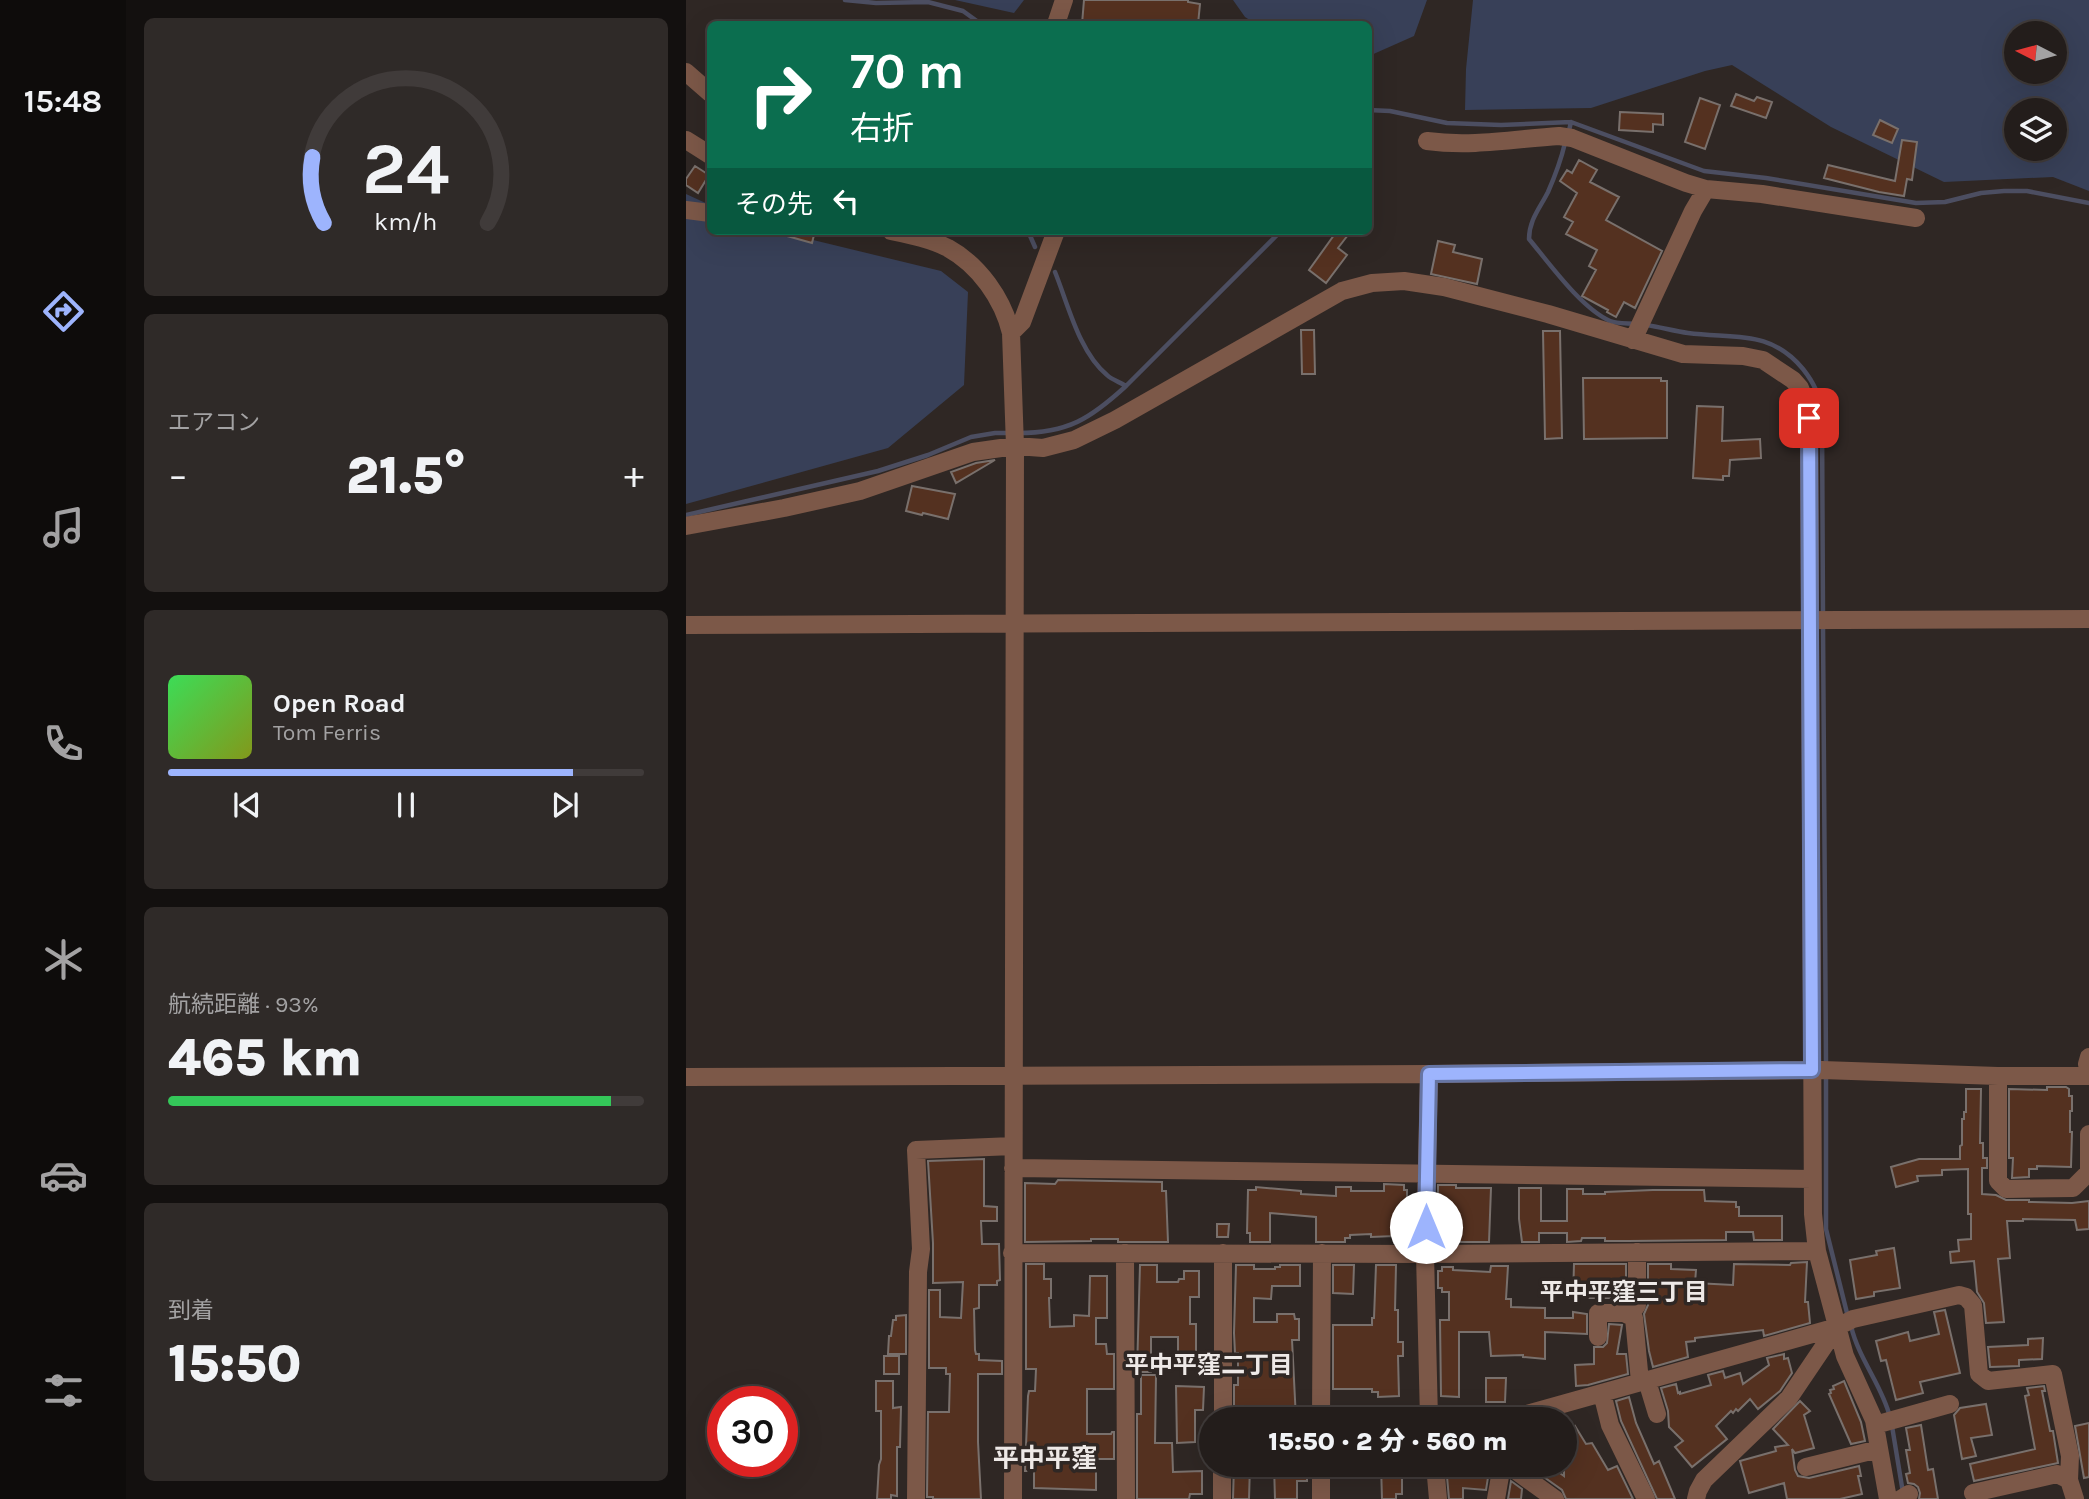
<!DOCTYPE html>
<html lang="ja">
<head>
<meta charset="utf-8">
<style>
  :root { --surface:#231d1b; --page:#2f2a28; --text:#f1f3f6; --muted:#a3a2a3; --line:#403b3a; --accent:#9db4fd }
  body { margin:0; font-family:Karla,"Noto Sans JP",sans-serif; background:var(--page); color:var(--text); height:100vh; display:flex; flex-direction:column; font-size:26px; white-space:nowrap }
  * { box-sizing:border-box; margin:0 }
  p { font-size:23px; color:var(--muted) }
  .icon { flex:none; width:38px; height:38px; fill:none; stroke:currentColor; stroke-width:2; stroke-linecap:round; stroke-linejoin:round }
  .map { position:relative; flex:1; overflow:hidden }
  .side { display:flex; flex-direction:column; gap:18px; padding:18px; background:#13100f; width:560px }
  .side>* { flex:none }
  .top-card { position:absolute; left:21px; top:21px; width:665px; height:214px; border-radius:10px; box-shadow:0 7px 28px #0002,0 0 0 2px var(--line); background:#0b6e4f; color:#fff; overflow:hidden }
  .needle { width:46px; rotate:276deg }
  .fabs { position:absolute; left:1318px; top:21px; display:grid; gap:14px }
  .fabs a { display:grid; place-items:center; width:63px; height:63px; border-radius:50%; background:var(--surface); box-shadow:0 7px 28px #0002,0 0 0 2px var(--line); font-size:35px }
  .speed { position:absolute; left:21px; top:1386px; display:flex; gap:14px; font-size:35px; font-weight:700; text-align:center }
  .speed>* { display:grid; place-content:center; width:91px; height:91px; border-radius:50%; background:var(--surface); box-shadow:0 7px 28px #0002,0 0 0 2px var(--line); line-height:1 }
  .speed .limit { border:10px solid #d22; background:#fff; color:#111 }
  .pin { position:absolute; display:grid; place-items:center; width:60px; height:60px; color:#fff; margin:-30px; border-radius:14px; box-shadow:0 4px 10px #0006 }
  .me { position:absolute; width:77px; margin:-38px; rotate:0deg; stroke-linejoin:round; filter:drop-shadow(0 0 5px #0008) }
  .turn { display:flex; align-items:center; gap:24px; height:147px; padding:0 28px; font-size:32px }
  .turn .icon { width:91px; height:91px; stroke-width:2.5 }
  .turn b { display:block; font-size:49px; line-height:60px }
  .then { display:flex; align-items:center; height:66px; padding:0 28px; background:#0003; gap:14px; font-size:26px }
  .big { font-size:52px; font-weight:800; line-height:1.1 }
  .side .tile { flex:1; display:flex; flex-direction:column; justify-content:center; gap:10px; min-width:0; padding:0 24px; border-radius:10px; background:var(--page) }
  .side .dial { align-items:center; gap:0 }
  .dial svg { height:182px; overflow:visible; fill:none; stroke:var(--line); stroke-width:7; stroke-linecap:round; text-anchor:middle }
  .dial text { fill:var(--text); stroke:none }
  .song { display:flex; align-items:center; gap:21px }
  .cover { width:84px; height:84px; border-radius:10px; background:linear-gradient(135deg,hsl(130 70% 55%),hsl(70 70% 35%)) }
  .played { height:7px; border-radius:4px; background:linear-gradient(90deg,var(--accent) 85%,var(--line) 85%) }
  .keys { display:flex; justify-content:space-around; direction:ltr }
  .heat { display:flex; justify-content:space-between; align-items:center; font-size:38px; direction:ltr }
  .charge { height:10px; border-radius:5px; background:linear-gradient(90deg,#34c759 93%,var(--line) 0) }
  .trip { position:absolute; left:513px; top:1407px; width:378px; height:70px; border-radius:35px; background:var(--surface); box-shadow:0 7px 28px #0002,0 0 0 2px var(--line); font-weight:800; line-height:70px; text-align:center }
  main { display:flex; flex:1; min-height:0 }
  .dock { display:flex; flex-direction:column; width:126px; justify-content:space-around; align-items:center; background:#0e0c0b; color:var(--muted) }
  .dock .icon { width:49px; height:49px }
  .dock .selected { color:var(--accent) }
  .dock b { font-size:32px; color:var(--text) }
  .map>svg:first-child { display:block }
</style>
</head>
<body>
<main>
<nav class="dock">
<b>15:48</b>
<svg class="icon selected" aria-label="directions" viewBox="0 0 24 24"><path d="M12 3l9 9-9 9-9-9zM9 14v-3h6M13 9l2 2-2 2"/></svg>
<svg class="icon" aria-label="music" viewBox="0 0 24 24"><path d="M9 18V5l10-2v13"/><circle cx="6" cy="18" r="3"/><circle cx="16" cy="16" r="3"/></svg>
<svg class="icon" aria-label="phone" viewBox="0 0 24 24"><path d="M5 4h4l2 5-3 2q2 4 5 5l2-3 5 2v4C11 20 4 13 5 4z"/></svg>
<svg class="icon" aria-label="climate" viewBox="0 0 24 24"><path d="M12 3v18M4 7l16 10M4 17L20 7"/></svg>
<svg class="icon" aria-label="car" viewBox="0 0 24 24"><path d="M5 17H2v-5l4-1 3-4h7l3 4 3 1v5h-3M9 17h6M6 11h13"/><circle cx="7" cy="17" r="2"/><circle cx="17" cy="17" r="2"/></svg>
<svg class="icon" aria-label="filters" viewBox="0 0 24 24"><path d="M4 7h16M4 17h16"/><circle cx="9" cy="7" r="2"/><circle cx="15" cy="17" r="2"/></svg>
</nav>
<section class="side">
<div class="tile dial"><svg viewBox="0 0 100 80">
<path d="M14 69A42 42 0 1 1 86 69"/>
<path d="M14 69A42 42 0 0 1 9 40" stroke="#9db4fd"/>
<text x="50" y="56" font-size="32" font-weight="700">24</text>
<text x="50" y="72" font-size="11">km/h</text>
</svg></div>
<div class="tile"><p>エアコン</p>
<div class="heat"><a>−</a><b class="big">21.5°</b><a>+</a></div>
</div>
<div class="tile">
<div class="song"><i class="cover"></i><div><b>Open Road</b><p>Tom Ferris</p></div></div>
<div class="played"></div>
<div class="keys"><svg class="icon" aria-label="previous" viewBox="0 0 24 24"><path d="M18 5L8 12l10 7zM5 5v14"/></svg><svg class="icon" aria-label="pause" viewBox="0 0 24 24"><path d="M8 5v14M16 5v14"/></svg><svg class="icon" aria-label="next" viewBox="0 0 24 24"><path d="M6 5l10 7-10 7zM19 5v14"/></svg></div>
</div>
<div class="tile"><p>航続距離 · 93%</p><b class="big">465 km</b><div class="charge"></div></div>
<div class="tile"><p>到着</p><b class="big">15:50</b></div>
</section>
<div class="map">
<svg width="1403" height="1499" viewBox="0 0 1403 1499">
  <rect width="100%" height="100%" fill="#2f2724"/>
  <path fill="#384058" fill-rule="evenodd" d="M269,0H338L328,13Z
    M547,0H741L728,36L683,56L682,24H570L559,17Z
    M787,0H1403V191L1367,177L1258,182L1145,127L1046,65L1019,71L905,108L779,110L780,69ZM1330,33H1368V72H1330ZM1330,110H1368V149H1330Z
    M0,194L24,205V231H90L255,271L282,292L278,385L202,448L0,504Z"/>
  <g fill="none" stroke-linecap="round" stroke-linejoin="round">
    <path stroke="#4c4e61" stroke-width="4.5" d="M159,0L190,3L242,2L277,11L295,24
      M682,110L704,111L761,123L815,125L885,122L1018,171L1080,178L1230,203L1259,202L1295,193L1318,191H1341L1403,203
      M882,135L885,122
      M879,143C875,160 869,176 862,192C854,208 843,220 843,239C863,263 895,308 924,321C931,324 943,323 951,324
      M342,231L349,247
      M369,272C382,304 393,352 421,375C426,380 434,382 440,386L595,231
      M960,325C974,327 988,331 1002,333C1048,339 1084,329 1117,369C1128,383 1133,394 1136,412L1137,617
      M332,433C382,433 404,419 440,386
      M0,515L192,471L242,455L285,437L309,433H324
      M1137,626L1140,1065
      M1140,1073V1229L1162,1317
      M1165,1326C1173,1360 1196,1385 1204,1417
      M1206,1426L1217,1493"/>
  </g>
  <path fill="#543120" stroke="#79706c" stroke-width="2" d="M398,0H502V2L514,4L512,24H396Z
    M1050,94L1068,101L1071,97L1086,102L1080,118L1045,106Z
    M1014,98L1034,105L1019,149L999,142Z
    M934,112L977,114V125L967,124V132L933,130Z
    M1194,120L1212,129L1206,143L1187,135Z
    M1216,140L1231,142L1226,180L1221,179L1218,196L1193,192L1138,178L1142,165L1209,181Z
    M893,160L911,170L904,182L933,197L920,220L976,251L949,308L938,302L930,317L921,312L922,310L896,296L910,270L903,266L911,250L880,234L887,222L878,217L891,193L874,181L881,170L886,173Z
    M9,166L23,175L12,193L0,185V179Z
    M95,231H129L126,243L94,234Z
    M651,231H665L652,248L661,255L640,283L623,270Z
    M752,241L769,245L767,252L796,259L791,284L745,274Z
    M615,330H628L629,374H616Z
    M857,331H874L876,438L859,439Z
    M897,378H975V381H981V438L898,439Z
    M1011,406L1037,407L1036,441L1074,439L1075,458L1044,460L1043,476H1037V480L1007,478Z
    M309,460L270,483L265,472L290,463Z
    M226,486L269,494L262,519L237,513L236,515L220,511Z
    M1361,1087H1380L1383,1089V1096H1386V1111H1384V1132H1386L1385,1167L1351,1166V1169H1343V1177L1326,1178L1327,1158H1323V1089L1361,1090Z
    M1280,1089H1295L1294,1143H1297V1158H1301V1168H1296V1194L1310,1195L1320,1200H1343V1202L1386,1203L1403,1201V1229L1391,1230L1389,1220L1337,1219V1221H1321L1324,1258L1312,1259L1318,1322L1300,1323L1298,1303L1291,1292L1288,1261L1265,1263L1264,1252L1273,1251L1272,1240L1285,1239V1214H1282V1169L1256,1170V1175L1231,1176L1232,1181L1210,1187L1205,1167L1233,1159H1274V1146L1276,1145V1119H1278V1112H1280Z
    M298,1159V1206L311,1207V1221H295L296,1244H313L314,1280L311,1281V1285H293V1308L288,1309L289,1350L290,1354H293V1360L316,1361V1374H292V1442L295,1499H247V1497H241L242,1412H263L264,1374H260V1368H243V1290H254V1317L275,1318L277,1282L247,1283V1243L242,1161Z
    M372,1180L476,1182V1191H480L482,1242H432V1239H405V1241L339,1242V1183L369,1184Z
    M698,1184L718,1185V1190H721V1213L722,1222H728V1243H708V1236L685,1237V1234L664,1235V1238H659V1242H630V1217L584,1213V1242H564V1233H561L562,1190H570V1187L615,1191V1194L650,1196V1187H665V1191H698Z
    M752,1185H770V1188H805L803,1242H755V1236H752Z
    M833,1188H855V1221H881V1189H897V1194H919V1192L967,1190H1018L1019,1201L1050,1202V1207H1053V1216H1096V1240H1068L1067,1232H1040V1240L942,1241H919V1238H896L895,1241L881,1242V1233H853V1242H836L833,1219Z
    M531,1224H543L542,1237H531Z
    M1208,1248L1214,1288L1188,1292V1296L1170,1299L1164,1260L1191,1255L1190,1251Z
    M1121,1262L1119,1302H1122L1124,1323L1078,1336L1077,1330L1009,1338V1341L1000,1342L1002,1357L967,1367L963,1351L958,1314L962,1305V1264H985V1269L1010,1270L1009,1283L1047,1285L1048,1264L1104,1265L1105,1263Z
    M340,1264H358V1279H365V1298H363L364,1327L388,1326V1315L403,1316L404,1276H421V1318H410V1344H420L421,1354H428V1389H401V1434H425L426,1432H428V1459H410V1490L348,1488V1471H339L342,1396L343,1391H349L350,1369H340Z
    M888,1264H940V1282H925L924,1298H887Z
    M454,1265H471V1282H492L493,1279H498V1271H513V1297H504V1324H510V1356H492V1337H465V1372H451Z
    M550,1265H568V1269H589V1267H594V1265H614V1286H586L585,1299L568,1298V1322H591V1314H608L609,1319H613V1340H606L610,1419H548V1385H552V1353H549L548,1333Z
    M647,1265H668L667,1294L647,1293Z
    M690,1265H710L709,1310H712V1342H717V1356H712L713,1396L692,1397V1392H686V1389H647V1325H686V1318H688Z
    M805,1266H822L820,1299H825V1307L859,1308V1318H887V1312L901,1314V1334L859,1332V1359L837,1357V1355L805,1356L803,1332H773V1397L755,1396L754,1320H763V1292H756V1288H752V1271H756V1267H767V1270L804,1272Z
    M1259,1310L1274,1373L1234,1382L1237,1393L1210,1400L1200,1360L1195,1361L1190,1341L1222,1332L1224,1341L1253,1334L1248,1312Z
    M220,1315V1354H202L203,1336H205L207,1320H210V1316Z
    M923,1324L936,1325L931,1354H940L942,1374L902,1385L890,1386L889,1365L908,1364V1347H917L921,1343Z
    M1357,1338L1356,1359L1333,1360V1366L1304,1367L1302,1347L1342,1345V1339Z
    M1098,1354V1359L1102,1358L1106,1373L1094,1391L1072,1409L1064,1399L1052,1411L1050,1409L1047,1413L1045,1411L1030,1426L1041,1439L1006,1467L989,1447L997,1441L983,1427L982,1411L975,1388L990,1384L992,1393L994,1392V1394L1025,1385L1022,1375L1037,1371L1039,1378L1054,1373L1057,1384L1083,1365L1081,1358Z
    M198,1356H213V1374H198Z
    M455,1375H470L469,1443H486L487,1472L516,1471V1494H504L503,1499H451V1414H455Z
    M800,1378H820L819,1402H800Z
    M190,1381H207V1408L215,1407L214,1447H211V1496L205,1495V1499H191L193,1465L195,1459V1411H190Z
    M1158,1381L1175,1422L1179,1441L1165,1444L1143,1394L1145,1393L1144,1390L1148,1389L1147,1386Z
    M490,1386L518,1387L517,1410H509V1442L491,1443Z
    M1358,1386L1359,1391H1356L1364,1431H1367L1372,1463L1288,1481L1284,1464L1349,1449L1339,1396L1343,1395L1341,1388Z
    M943,1397L950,1423L968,1464L973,1461L989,1499H971L935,1421L930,1401Z
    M1114,1401L1124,1411L1118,1415L1128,1448L1109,1453L1106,1449L1109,1470L1112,1476L1123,1478L1173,1466L1175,1476H1172L1176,1494L1154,1499H1101L1098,1483L1063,1493L1054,1461L1090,1451L1089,1447L1102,1445L1087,1429Z
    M1300,1404L1306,1435L1285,1438L1290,1456L1276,1459L1268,1415L1274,1408Z
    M1403,1423V1477L1398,1478L1389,1426Z
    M1235,1425L1242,1470L1247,1469L1252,1499H1233L1234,1493L1232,1487L1228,1484L1222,1483L1220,1474L1224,1473L1220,1450H1224L1220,1428Z
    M889,1426L900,1444L906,1443L922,1470L931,1466L947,1499H880L876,1490L841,1465H863L878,1476V1433Z
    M548,1465H564L563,1499H547Z
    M588,1465H621V1481H611V1499H589Z
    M695,1465H716V1494H710V1499H696Z
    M760,1465H804L800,1490L777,1488V1499H763Z
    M825,1481L836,1489L835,1499H822Z"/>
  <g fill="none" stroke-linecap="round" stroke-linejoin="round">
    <path stroke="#7c5848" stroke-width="18" d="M370,24L378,0
      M0,72L24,93
      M0,140L24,155
      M741,141C786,147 828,139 873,136L886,138L1000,183L1020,189L1076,194L1230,218
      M0,210L24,213
      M205,231C224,235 244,239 262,248C293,265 317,299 325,333L329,446L327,1499
      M325,333L336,322L370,231
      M947,340L1007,211L1020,189
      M0,526L98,508L174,491L287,452L329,446L357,448L388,440L429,420L656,291L686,283L718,281L758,287L862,314L997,354L1057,356L1077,360L1107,380L1114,388L1120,403L1123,418L1127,1214L1131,1251L1159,1356L1188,1420L1202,1499
      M0,625L1403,619
      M1403,1057L1401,1064L1403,1074
      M743,1074L739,1254L743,1419
      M1312,1076V1181L1320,1189L1387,1188L1403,1172V1134
      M0,1077L743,1074L1136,1070L1312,1076H1403
      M327,1168L1126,1179
      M326,1253L739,1254L1131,1251
      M439,1253L440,1499
      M944,1315L951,1305V1252
      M912,1337V1313H938L948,1318L954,1382
      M961,1381L971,1414
      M916,1393L924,1425L960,1499
      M743,1414H841L1151,1327L1167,1319L1273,1295L1280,1297L1287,1305L1293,1374L1302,1381L1367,1374L1384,1456L1383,1480
      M537,1419V1253
      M635,1419L636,1253
      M1189,1425L1264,1404
      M749,1465L752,1499
      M822,1465L869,1499
      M1120,1467L1193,1449
      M1287,1493L1371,1474L1383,1480L1389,1499
      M230,1499L232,1272L235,1249L230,1150L327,1146
      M536,1499V1465
      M635,1499V1465
      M810,1499L816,1465
      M1010,1499L1012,1491L1018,1480L1103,1398L1151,1327
      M1215,1499L1223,1494"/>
  </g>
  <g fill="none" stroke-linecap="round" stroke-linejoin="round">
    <defs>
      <path id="route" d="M740,1227L743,1074L1126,1070L1123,418"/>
    </defs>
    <use href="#route" stroke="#6675a4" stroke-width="18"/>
    <use href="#route" stroke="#9db4fd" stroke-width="12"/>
  </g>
  <g text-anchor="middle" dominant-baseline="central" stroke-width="7" stroke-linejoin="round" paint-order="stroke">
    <g font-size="24" font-weight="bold" fill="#eee9e7" stroke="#2f2724">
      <text x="938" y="1292">平中平窪三丁目</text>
      <text x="523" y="1365">平中平窪二丁目</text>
    </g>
    <g font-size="26" font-weight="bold" fill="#eee9e7" stroke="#2f2724">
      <text x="359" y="1458">平中平窪</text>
    </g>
  </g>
</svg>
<div class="fabs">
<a><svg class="needle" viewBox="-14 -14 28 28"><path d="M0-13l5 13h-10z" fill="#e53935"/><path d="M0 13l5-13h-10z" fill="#a3a2a3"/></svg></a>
<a><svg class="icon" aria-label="layers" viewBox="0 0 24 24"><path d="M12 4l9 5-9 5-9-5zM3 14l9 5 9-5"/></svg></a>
</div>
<div class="speed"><div class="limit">30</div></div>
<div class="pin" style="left:1123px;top:418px;background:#d93025"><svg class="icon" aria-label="arrive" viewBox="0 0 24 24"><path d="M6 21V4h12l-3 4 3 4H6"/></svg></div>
<svg class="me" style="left:740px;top:1227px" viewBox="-20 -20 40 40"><circle r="19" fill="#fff"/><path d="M0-13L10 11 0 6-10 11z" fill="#9db4fd"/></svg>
<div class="trip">15:50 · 2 分 · 560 m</div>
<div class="top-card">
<div class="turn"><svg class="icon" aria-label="right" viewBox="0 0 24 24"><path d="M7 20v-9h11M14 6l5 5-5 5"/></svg><div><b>70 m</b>右折</div></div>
<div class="then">その先<svg class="icon" aria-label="left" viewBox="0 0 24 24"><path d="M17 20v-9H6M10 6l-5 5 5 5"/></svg></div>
</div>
</div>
</main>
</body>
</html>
